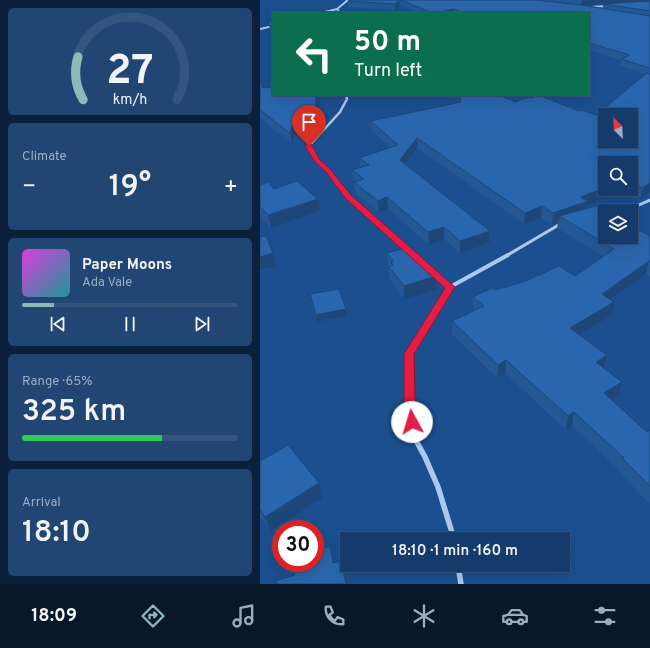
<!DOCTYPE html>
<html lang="en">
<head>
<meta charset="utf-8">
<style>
  :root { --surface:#143b6b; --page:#214673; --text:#f1f3f6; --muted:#9dadc1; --line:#33557e; --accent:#8bbbb9 }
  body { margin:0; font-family:Overpass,sans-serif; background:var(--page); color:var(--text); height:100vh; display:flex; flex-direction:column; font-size:15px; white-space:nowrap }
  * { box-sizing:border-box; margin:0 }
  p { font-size:13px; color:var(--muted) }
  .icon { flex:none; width:22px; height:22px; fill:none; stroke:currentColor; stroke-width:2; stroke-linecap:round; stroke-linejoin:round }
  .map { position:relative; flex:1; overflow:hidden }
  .side { display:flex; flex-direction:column; gap:8px; padding:8px; background:#0b203b; width:260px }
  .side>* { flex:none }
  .top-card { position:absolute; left:12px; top:12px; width:318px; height:84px; border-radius:0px; box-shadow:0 4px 16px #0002,0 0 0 1px var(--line); background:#0b6e4f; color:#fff; overflow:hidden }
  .needle { width:26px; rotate:336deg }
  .tools { position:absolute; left:338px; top:108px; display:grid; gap:8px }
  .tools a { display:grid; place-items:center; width:40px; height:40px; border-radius:0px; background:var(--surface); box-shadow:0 4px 16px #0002,0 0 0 1px var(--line); font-size:20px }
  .speed { position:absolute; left:12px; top:520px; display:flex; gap:8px; font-size:20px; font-weight:700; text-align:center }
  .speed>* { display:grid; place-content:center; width:52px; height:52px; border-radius:50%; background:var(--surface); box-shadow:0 4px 16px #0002,0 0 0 1px var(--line); line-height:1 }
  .speed .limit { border:6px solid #d22; background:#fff; color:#111 }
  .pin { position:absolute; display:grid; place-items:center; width:34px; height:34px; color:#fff; margin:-41px -17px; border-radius:50% 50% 50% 0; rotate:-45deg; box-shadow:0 0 4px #0007 }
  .pin .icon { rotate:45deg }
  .me { position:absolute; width:44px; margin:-22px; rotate:354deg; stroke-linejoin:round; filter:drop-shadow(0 0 3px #0008) }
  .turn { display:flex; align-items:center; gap:14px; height:84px; padding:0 16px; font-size:18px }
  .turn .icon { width:52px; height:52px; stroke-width:2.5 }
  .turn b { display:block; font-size:28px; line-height:34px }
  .big { font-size:30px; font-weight:600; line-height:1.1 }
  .side .widget { flex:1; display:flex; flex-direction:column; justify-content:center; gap:6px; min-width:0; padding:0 14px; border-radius:6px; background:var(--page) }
  .side .dial { align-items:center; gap:0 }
  .dial svg { height:104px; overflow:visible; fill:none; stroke:var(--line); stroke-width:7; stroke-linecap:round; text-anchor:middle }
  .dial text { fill:var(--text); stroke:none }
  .song { display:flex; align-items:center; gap:12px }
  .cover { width:48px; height:48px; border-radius:6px; background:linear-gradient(135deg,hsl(300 70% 55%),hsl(180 70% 35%)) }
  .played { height:4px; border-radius:2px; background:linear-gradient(90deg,var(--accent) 15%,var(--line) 15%) }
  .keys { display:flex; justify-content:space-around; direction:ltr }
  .heat { display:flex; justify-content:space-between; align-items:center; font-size:22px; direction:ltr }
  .charge { height:6px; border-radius:3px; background:linear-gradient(90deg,#34c759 65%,var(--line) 0) }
  .trip { position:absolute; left:80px; top:532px; width:230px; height:40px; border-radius:0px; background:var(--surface); box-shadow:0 4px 16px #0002,0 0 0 1px var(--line); font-weight:600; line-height:40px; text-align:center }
  .tab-bar { display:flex; height:64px; justify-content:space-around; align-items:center; background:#08182b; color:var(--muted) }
  .tab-bar .icon { width:28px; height:28px }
  .tab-bar .current { color:var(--accent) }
  .tab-bar b { font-size:18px; color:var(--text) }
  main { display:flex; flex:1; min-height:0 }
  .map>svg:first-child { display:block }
</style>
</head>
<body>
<main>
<section class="side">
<div class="widget dial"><svg viewBox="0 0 100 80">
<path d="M14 69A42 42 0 1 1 86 69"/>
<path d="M14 69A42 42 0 0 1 10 36" stroke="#8bbbb9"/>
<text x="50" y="56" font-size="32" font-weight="700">27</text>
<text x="50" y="72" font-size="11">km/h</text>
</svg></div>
<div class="widget"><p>Climate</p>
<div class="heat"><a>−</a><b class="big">19°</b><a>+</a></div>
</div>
<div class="widget">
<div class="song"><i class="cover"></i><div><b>Paper Moons</b><p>Ada Vale</p></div></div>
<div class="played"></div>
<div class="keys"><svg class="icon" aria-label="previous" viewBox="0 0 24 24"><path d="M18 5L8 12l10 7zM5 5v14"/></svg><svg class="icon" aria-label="pause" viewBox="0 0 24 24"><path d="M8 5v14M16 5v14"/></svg><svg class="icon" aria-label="next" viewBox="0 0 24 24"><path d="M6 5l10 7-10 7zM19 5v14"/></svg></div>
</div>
<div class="widget"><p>Range · 65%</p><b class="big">325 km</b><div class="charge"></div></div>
<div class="widget"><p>Arrival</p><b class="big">18:10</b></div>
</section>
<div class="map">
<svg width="390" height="584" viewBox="0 0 390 584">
  <rect width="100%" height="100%" fill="#1b4f8f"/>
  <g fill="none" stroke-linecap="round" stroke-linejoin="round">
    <path stroke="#a9c9ee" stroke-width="2" d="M331,7L348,6
      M61,13L77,9
      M80,13L77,9L88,0
      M0,29L13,26"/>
    <path stroke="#a9c9ee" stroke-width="2.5" d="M50,147L49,146L80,112L87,99L86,95"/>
    <path stroke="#a9c9ee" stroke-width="3" d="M49,146L57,161L68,170L88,197L151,252
      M365,211L390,200
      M246,256L302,223"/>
    <path stroke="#a9c9ee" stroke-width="4" d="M190,287L248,255
      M149,399V354L190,287L163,263"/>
    <path stroke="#a9c9ee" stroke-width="5.5" d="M149,398L153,435L165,457L178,487L194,539
      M198,565L201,584"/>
  </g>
  <path fill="#245895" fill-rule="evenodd" d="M90,0H390V192L380,200L360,193L327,205L326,209L390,236V277L386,274L350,300L354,302L352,315L319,334L347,355L344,368L359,395L352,400L387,432L390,430V504L360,473V471L312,426L306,430L245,373L237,378L192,334V321L214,311L213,310V297L235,290L315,276L343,256L297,228L298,223L292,225L281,218L264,224L157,148L145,164L229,243L200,253L184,239L169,245L128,209L119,212L95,193L94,182L93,181L92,170L100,167L99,158L130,147L112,131L111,121L199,102L198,95H239L255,102L319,111L336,115L386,74L360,66L361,60L329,50V13H159L140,5L135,10L88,7V1ZM343,4V8L325,5ZM371,163V189H345Z
    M13,21V35L10,29L8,22Z
    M0,80L3,88L13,95H58L57,124L37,127L32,144L0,118Z
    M0,185L14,189L60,211L11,228L0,216Z
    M127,253L176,276V290L144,299L130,280Z
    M50,294L86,309L87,316L57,322L51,302Z
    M0,461L62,498L10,531L0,517Z"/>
  <path fill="#1d4779" d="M140,0V5L135,10V4Z
    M322,0H390V2L343,4L321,6Z
    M194,9V13H173Z
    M56,95H58V98L57,124L37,127L32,144L30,133L35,117Z
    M122,95H148L122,98Z
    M157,138V148L140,171V160Z
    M390,183V192L380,200L383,188Z
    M345,188V189H360V193L327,205L326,213L299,216L298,223L292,225L293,213L320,197Z
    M127,197L128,209L119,212L118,201Z
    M58,199L60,211L11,228L8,215Z
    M282,206L281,218L264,224L265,213Z
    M184,227V239L169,245L168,232Z
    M230,231L229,243L200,253V241Z
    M13,253L16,266L0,270V257Z
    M389,261L386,274L340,307L342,294Z
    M176,276V290L144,299V286Z
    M354,302L352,315L308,341L310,328Z
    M86,309L87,316L57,322L56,315Z
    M347,355L344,369L336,362Z
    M246,360L245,373L237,378L238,365Z
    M362,382L359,395L341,407L344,393Z
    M314,412L312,426L306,430L308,416Z
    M59,483L62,498L10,531L5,517Z"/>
  <path fill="#2a66ad" stroke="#1d4779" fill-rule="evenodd" d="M90,0H140L135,4L88,1Z
    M140,0H275L321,5L390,16V68L361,59L370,55L329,43V13H203L194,9L173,13Z
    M390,1V11L343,4Z
    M13,21V30L8,22Z
    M387,73L390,74V183L383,188L371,184V163H345V188L320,197L328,201L293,213L282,206L265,213L157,138L140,160L230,231L200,241L184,227L168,232L127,197L118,201L94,182L104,179L92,170L109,165L99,158L138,145L111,121L201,102L199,95H239L255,102L269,97L272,98L278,95L319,111L322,110L336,115ZM345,115H371V141H345Z
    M0,80L3,88L13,87V95H56V114L35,117L30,133L0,110Z
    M37,181L58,199L8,215L0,207V185L8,182L14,189Z
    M336,206L345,211V237H371V226L390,236V262L389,261L342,294L354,302L310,328L347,355L336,362L362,382L344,393L387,432L390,430V486L363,459L364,458L314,412L308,416L246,360L238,365L192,321L224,306L213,297L232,288L235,290L266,281L299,266L315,276L354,249L299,216Z
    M6,236L13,253L0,257V237Z
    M150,247L176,276L144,286L129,267L133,265L131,262L133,261L127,253Z
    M79,289L86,309L56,315L50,294Z
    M28,445L59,483L5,517L0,509V461Z
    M70,546L73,563L81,561L86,584H17L16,581L35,575L33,563H55V551Z"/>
  <path fill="#e11d48" stroke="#92132f" d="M46,144H51L60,160L70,169L91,195L195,287L154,354L155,398L158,422L156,426L152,427L148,426L146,422L144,398V354L185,288L85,198L66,172L55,162L45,146Z"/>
</svg>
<div class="tools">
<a><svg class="needle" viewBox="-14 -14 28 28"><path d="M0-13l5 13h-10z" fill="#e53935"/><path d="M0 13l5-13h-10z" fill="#9dadc1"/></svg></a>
<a><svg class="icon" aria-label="search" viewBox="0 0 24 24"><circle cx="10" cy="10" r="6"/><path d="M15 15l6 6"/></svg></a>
<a><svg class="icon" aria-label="layers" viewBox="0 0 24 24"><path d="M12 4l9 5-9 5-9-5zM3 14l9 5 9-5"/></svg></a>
</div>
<div class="speed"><div class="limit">30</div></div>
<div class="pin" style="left:49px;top:146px;background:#d93025"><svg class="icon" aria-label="arrive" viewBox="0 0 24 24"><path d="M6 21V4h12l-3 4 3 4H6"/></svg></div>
<svg class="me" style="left:152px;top:422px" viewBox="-20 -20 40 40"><circle r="19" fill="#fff"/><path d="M0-13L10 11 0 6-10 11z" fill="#e11d48"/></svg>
<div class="trip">18:10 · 1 min · 160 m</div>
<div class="top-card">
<div class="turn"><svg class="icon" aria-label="left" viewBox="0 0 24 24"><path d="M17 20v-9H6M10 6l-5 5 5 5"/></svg><div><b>50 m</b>Turn left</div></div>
</div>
</div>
</main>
<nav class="tab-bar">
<b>18:09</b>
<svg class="icon current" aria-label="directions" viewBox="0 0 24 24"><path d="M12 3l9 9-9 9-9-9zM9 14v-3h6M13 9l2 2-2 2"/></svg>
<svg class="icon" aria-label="music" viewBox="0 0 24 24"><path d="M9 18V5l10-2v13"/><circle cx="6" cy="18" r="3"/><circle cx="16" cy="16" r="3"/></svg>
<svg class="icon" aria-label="phone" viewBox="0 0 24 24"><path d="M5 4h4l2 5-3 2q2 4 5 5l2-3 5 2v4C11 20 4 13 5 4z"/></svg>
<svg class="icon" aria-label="climate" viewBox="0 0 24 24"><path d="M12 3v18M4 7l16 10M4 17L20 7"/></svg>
<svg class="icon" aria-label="car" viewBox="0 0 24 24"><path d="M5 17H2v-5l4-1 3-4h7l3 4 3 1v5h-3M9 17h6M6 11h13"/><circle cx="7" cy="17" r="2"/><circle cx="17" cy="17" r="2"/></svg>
<svg class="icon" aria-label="filters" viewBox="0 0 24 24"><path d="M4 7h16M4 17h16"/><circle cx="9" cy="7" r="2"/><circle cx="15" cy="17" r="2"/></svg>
</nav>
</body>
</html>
